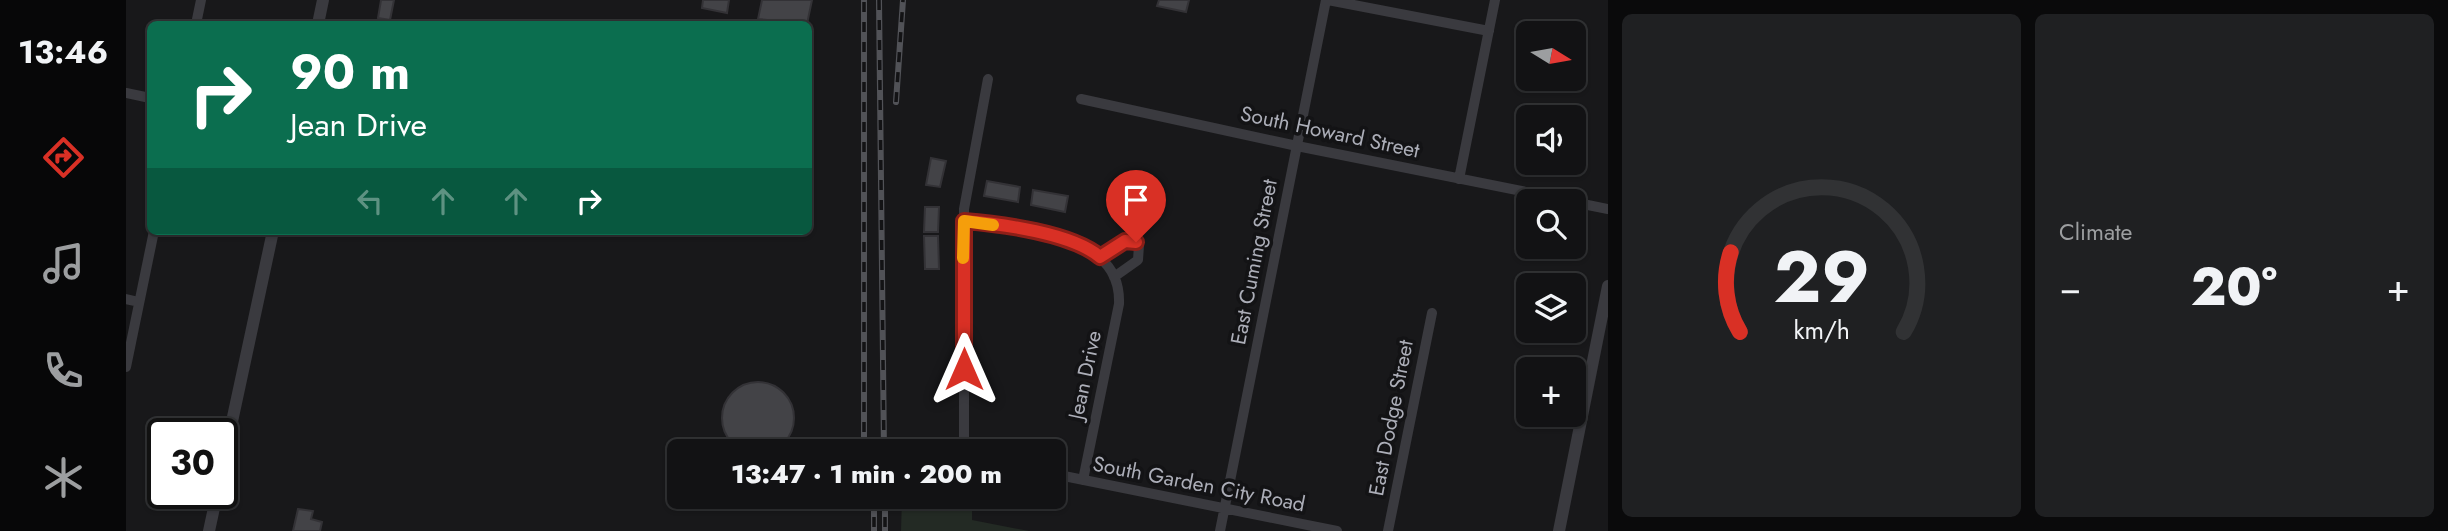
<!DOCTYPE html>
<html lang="en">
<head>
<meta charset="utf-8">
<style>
  :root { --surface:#121214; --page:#1f2022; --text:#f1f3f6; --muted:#9c9ea0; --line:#313234; --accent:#d93025 }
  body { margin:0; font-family:Jost,sans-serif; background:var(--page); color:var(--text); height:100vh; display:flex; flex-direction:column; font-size:26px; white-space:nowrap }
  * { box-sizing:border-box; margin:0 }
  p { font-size:23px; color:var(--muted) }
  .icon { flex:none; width:38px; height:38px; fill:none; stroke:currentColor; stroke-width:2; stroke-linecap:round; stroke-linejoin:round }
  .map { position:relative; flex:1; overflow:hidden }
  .drawer { display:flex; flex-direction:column; gap:14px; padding:14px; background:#0a0a0b; width:840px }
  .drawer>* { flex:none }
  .banner { position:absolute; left:21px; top:21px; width:665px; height:214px; border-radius:10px; box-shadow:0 2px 5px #0004,0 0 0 2px var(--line); background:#0b6e4f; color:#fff; overflow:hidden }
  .needle { width:46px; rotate:101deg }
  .fabs { position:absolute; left:1390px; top:21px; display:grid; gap:14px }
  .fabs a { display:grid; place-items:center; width:70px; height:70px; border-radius:10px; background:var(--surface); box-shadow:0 2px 5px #0004,0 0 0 2px var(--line); font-size:35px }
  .speed { position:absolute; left:21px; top:418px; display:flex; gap:14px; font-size:35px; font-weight:700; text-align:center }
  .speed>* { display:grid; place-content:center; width:91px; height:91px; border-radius:50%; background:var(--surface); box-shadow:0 2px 5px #0004,0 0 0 2px var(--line); line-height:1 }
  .speed .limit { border:4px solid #111; border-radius:10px; background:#fff; color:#111 }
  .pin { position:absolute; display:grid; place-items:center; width:60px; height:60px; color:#fff; margin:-72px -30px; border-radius:50% 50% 50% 0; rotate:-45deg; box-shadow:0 0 7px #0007 }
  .pin .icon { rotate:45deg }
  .me { position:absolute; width:77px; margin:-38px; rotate:0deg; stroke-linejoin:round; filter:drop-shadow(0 0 5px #0008) }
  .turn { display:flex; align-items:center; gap:24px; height:147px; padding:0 28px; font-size:32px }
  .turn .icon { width:91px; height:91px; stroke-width:2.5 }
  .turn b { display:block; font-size:49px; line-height:60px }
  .lanes { display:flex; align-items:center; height:66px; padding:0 28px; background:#0003; justify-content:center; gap:35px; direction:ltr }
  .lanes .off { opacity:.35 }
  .big { font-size:52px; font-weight:800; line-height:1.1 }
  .drawer .widget { flex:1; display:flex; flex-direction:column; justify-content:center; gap:10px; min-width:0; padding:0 24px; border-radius:10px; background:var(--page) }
  .drawer .dial { align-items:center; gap:0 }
  .dial svg { height:182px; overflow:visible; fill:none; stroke:var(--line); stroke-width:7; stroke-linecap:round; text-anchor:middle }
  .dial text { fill:var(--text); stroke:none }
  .heat { display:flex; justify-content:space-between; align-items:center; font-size:38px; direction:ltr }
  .drawer .tiles { flex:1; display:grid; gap:14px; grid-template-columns:repeat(2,1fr) }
  .trip { position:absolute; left:541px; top:439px; width:399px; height:70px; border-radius:10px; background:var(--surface); box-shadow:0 2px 5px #0004,0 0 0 2px var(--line); font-weight:800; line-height:70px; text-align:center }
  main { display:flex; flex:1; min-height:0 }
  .dock { display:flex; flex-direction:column; width:126px; justify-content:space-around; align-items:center; background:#070708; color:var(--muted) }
  .dock .icon { width:49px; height:49px }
  .dock .on { color:var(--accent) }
  .dock b { font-size:32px; color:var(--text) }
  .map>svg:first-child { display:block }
</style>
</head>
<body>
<main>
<nav class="dock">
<b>13:46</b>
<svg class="icon on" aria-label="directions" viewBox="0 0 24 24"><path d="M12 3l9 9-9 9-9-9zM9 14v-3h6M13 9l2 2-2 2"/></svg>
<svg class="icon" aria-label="music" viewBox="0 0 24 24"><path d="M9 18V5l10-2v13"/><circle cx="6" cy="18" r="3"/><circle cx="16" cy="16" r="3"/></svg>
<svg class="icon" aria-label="phone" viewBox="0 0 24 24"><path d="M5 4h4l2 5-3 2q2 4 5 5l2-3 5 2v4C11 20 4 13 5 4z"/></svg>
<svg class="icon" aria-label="climate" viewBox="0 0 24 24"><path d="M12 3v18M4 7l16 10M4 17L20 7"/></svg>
</nav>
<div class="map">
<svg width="1482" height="531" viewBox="0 0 1482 531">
  <rect width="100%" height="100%" fill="#18181a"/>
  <path fill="#232a24" d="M776,497H846V520L903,531H775Z"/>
  <path fill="#434347" stroke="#333236" stroke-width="2" d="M255,0H268L264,20L252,18Z
    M577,0H603L601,13L576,8Z
    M636,0H686L681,24L632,19Z
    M1033,0H1063L1060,12L1031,6Z
    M805,158L820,161L814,187L800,185Z
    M861,181L894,187L892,202L858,196Z
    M907,190L942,196L939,212L905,205Z
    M799,207H813L812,232H798Z
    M798,236H812L813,269H799Z
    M596 418a36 36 0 1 1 72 0a36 36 0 1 1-72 0Z
    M172,509L187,511L185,519L196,522L194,531H167Z"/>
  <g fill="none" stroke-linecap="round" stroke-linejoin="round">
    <path stroke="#3a3a3f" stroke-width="10" d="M1202,0L1363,31
      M70,24L75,0
      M0,93L24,98
      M955,99L1171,146L1445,201
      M1333,179L1369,0
      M1447,202L1482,209
      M837,221C859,223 880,228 901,232C943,240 995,250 993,304L957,480
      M974,257L999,241L1007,240L1013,245L1012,260L988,277
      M0,299L13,302
      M0,367L28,231
      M838,452V209L862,79
      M928,474L1211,531
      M1094,531L1200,0
      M1262,531L1306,313"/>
    <path stroke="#3a3a3f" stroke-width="12" d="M192,24L197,0
      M96,468L147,231
      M83,531L91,494
      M1433,531L1482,286"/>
    <defs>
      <path id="rail" d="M753,0L758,452
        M770,102L777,0
        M738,452V0
        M748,497V531
        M759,497V531"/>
    </defs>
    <use href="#rail" stroke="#515257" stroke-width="6"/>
    <use href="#rail" stroke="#131315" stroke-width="3.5" stroke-dasharray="10" stroke-linecap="butt"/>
  </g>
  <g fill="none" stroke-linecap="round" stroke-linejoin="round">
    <defs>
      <path id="route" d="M838,369V221C875,224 946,233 974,257L999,241L1010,242"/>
    </defs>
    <use href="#route" stroke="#8d1f18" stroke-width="18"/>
    <use href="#route" stroke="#d93025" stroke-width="12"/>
    <path stroke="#f59e0b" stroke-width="12" d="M837,258L838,221L867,225"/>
  </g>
  <g text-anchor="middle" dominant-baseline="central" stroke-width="7" stroke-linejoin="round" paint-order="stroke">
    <g font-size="21" fill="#acaeb8" stroke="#131315">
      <text transform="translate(1204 132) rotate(12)">South Howard Street</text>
      <text transform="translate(1128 262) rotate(-79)">East Cuming Street</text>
      <text transform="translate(959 375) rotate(-78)">Jean Drive</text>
      <text transform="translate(1265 418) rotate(-79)">East Dodge Street</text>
      <text transform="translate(1073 484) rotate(11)">South Garden City Road</text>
    </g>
  </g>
</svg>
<div class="fabs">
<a><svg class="needle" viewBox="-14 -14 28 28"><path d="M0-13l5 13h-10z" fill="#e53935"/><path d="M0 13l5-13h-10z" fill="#9c9ea0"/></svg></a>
<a><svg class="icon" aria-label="sound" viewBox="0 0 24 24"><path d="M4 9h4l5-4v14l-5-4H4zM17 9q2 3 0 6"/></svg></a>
<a><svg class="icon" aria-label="search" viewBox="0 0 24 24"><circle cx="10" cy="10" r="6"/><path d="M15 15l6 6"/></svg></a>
<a><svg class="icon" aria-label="layers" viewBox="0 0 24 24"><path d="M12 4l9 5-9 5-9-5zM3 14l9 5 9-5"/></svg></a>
<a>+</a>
</div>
<div class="speed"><div class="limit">30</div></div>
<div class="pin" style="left:1010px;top:242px;background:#d93025"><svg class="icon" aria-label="arrive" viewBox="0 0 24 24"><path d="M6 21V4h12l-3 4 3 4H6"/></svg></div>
<svg class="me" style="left:838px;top:369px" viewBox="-20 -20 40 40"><path d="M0-17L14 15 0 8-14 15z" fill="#d93025" stroke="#fff" stroke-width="4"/></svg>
<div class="trip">13:47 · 1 min · 200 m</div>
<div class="banner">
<div class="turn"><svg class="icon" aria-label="right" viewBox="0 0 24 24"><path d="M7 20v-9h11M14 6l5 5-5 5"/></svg><div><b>90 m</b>Jean Drive</div></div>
<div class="lanes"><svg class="icon off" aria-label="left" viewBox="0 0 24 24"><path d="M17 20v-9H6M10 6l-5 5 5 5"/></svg><svg class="icon off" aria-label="ahead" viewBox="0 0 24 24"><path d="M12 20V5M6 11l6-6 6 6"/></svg><svg class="icon off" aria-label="ahead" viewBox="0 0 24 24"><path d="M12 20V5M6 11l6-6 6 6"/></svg><svg class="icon" aria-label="right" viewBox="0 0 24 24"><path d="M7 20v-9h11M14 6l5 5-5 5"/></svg></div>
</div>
</div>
<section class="drawer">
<div class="tiles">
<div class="widget dial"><svg viewBox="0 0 100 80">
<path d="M14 69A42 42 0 1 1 86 69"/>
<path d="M14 69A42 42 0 0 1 10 34" stroke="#d93025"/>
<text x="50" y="56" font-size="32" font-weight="700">29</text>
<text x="50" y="72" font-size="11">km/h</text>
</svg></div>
<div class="widget"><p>Climate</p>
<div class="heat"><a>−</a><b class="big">20°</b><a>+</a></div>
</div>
</div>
</section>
</main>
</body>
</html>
